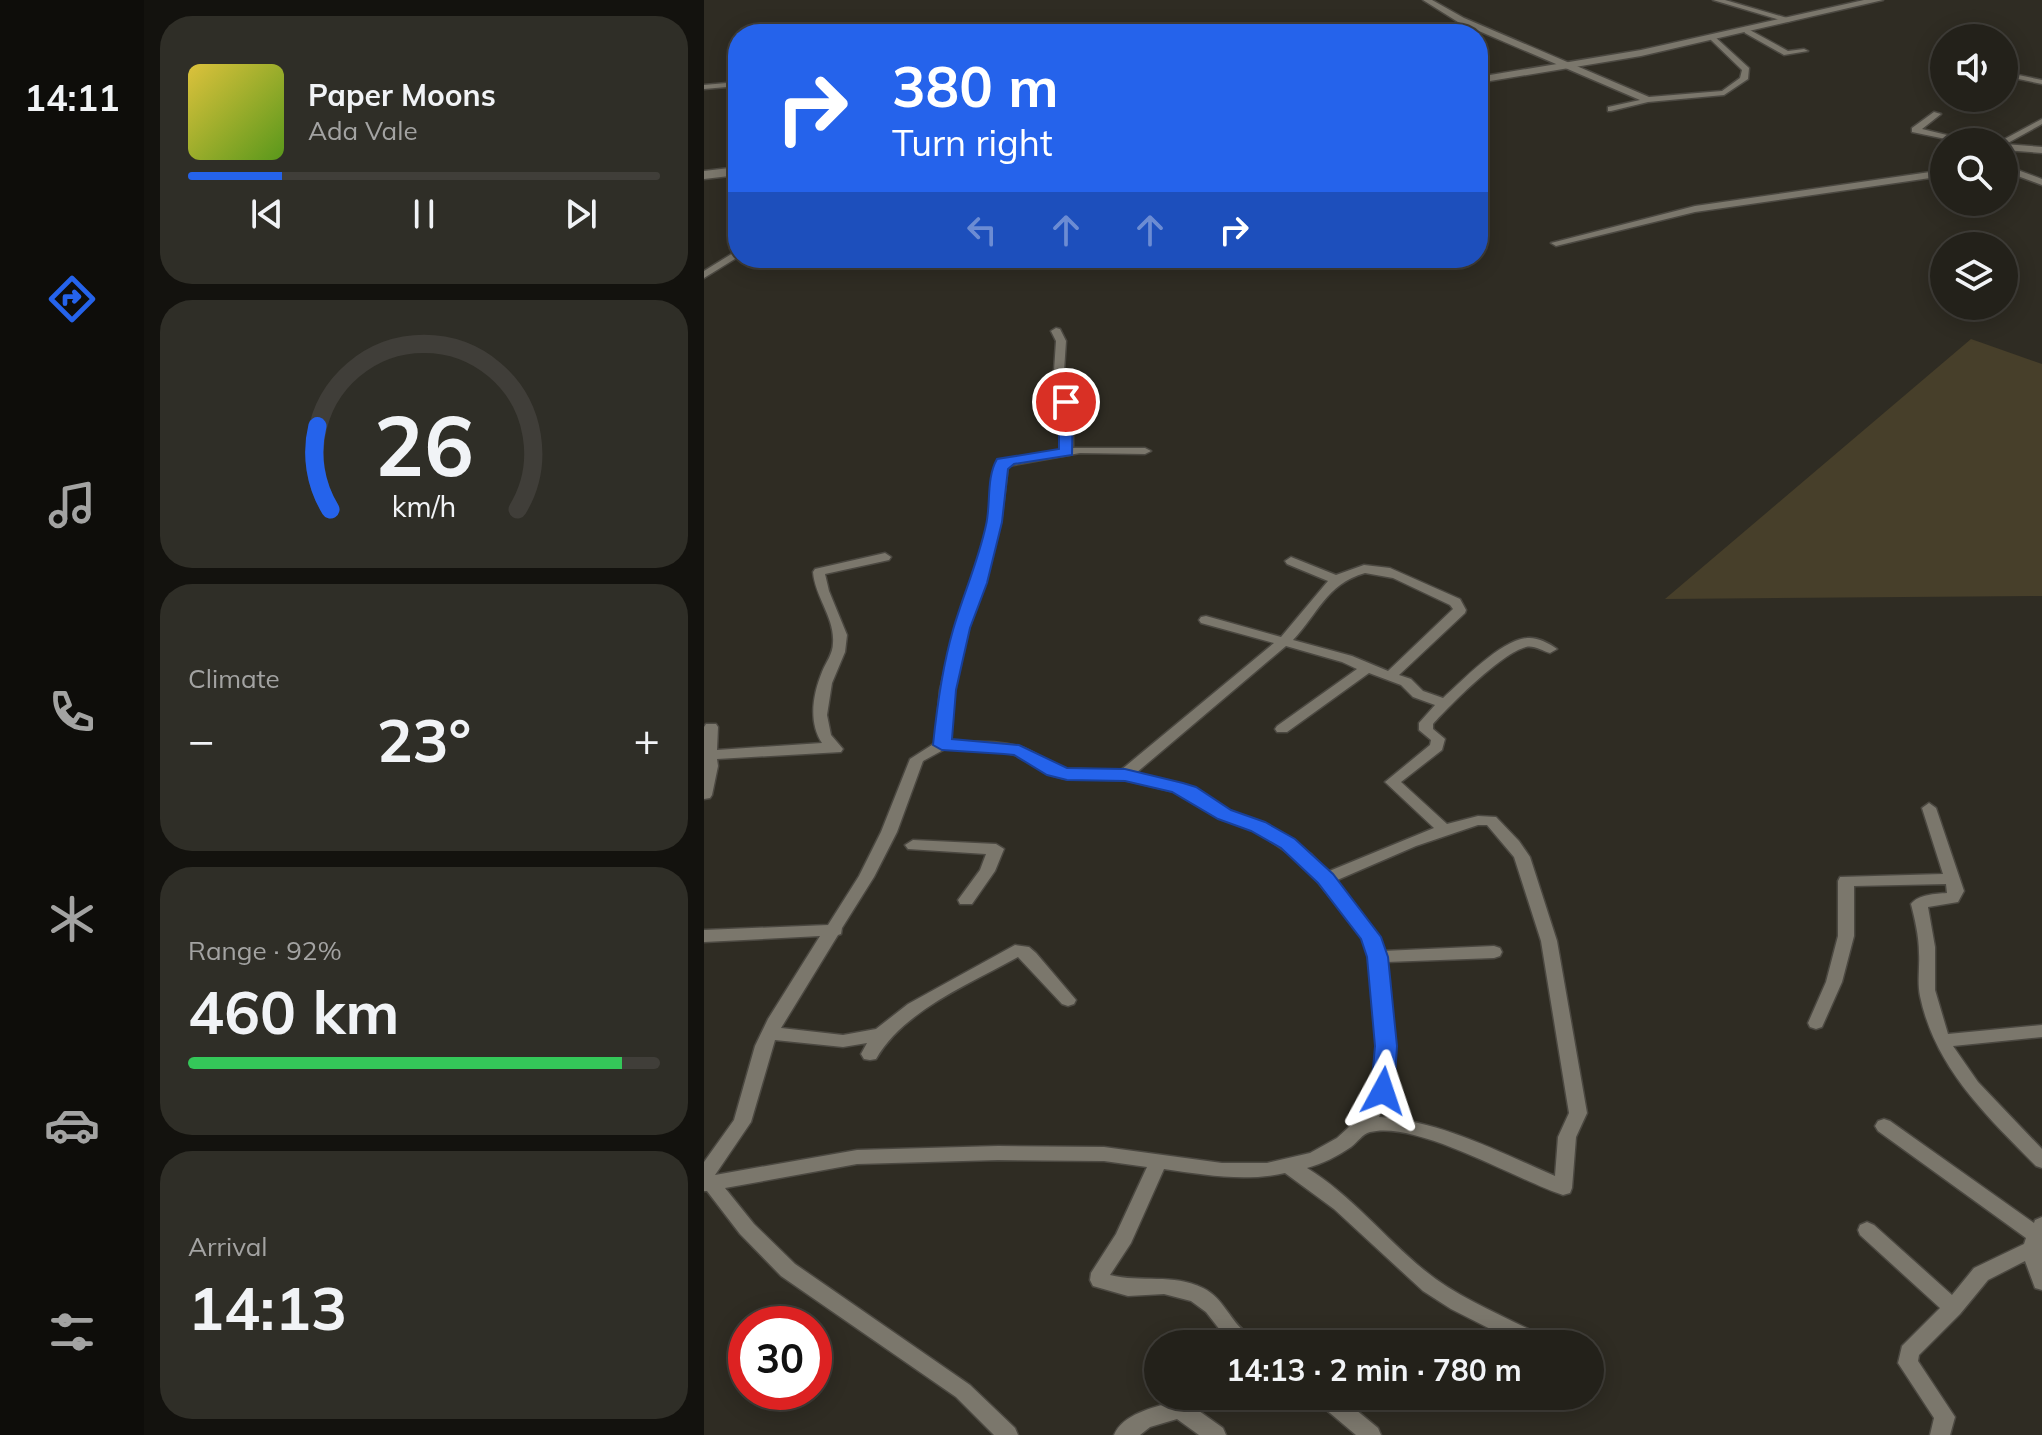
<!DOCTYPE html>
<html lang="en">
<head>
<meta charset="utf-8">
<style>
  :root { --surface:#23211a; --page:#2f2e27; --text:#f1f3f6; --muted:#a3a3a2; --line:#403e39; --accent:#2563eb }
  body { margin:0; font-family:Mulish,sans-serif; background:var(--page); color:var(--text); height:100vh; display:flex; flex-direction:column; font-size:30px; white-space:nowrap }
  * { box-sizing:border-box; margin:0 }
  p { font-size:26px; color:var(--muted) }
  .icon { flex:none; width:44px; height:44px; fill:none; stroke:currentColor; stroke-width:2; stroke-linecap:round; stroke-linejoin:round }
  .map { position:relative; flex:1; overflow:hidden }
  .panel { display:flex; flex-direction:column; gap:16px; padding:16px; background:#13120e; width:560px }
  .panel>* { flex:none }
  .banner { position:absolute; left:24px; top:24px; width:760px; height:244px; border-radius:32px; box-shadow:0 4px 20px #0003,0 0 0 2px var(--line); background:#2563eb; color:#fff; overflow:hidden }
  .fabs { position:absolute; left:1226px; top:24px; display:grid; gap:16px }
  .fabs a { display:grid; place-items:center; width:88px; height:88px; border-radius:50%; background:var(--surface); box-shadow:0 4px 20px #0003,0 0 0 2px var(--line); font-size:40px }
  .speed { position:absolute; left:24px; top:1306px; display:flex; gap:16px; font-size:40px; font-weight:700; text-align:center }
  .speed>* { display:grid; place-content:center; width:104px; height:104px; border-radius:50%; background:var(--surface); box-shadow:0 4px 20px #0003,0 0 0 2px var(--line); line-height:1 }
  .speed .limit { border:12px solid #d22; background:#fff; color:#111 }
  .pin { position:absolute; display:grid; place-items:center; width:68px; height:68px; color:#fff; margin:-34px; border:4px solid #fff; border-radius:50%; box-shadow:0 2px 8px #0007 }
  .me { position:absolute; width:88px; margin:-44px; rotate:5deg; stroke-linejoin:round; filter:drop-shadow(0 0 6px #0008) }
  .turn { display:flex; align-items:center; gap:28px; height:168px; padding:0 32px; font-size:36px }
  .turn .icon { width:104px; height:104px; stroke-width:2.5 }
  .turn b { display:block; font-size:56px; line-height:68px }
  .lanes { display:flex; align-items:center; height:76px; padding:0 32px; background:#0003; justify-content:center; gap:40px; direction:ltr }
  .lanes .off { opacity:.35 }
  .big { font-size:60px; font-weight:700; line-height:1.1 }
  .panel .tile { flex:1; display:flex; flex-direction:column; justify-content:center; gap:12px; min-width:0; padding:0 28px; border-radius:32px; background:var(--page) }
  .panel .dial { align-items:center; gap:0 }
  .dial svg { height:208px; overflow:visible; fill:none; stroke:var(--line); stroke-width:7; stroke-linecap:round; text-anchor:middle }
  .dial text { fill:var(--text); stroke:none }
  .song { display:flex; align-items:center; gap:24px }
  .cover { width:96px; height:96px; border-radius:12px; background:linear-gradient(135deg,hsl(50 70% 55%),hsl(90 70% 35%)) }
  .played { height:8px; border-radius:4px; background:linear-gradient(90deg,var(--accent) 20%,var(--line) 20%) }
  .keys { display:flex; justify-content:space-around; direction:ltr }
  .heat { display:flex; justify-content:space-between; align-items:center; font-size:44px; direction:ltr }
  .charge { height:12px; border-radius:6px; background:linear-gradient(90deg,#34c759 92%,var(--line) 0) }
  .trip { position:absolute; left:440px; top:1330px; width:460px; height:80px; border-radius:40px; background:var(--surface); box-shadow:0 4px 20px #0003,0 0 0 2px var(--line); font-weight:700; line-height:80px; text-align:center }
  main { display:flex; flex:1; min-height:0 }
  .tab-bar { display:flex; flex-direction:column; width:144px; justify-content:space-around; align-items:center; background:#0e0d0a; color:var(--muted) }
  .tab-bar .icon { width:56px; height:56px }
  .tab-bar .active { color:var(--accent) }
  .tab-bar b { font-size:36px; color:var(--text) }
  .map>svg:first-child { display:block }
</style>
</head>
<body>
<main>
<nav class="tab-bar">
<b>14:11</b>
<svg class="icon active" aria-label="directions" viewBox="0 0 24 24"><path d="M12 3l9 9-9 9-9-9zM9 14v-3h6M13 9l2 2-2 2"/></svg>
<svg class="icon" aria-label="music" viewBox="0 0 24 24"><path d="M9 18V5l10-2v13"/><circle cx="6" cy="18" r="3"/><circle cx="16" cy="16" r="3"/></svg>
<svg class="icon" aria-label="phone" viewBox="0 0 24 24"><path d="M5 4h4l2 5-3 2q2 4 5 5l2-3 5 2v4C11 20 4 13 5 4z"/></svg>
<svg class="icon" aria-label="climate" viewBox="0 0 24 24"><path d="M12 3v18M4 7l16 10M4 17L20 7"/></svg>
<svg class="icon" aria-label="car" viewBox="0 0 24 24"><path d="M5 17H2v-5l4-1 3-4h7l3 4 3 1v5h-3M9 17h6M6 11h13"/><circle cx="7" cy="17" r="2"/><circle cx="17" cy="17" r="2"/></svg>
<svg class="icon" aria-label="filters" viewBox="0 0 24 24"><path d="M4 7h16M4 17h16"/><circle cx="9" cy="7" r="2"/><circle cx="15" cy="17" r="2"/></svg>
</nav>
<section class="panel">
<div class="tile">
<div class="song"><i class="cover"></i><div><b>Paper Moons</b><p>Ada Vale</p></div></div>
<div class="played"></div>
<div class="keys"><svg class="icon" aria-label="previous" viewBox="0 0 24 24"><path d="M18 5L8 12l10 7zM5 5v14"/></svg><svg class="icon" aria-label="pause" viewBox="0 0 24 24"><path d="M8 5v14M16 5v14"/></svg><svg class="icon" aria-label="next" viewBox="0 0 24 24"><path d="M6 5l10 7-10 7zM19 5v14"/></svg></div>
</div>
<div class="tile dial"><svg viewBox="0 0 100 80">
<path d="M14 69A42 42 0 1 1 86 69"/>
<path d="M14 69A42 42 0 0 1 9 37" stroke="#2563eb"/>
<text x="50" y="56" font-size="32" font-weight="700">26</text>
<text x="50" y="72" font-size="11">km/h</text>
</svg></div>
<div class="tile"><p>Climate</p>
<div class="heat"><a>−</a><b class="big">23°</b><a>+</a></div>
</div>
<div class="tile"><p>Range · 92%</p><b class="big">460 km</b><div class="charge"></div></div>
<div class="tile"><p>Arrival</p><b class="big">14:13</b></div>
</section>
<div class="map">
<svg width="1338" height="1435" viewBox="0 0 1338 1435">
  <rect width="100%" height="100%" fill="#2f2c23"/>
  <path fill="#473f2a" d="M1267,339L1338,364V596L961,599Z"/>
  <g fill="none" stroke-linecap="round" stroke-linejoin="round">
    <defs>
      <path id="street" d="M719,0H728L760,18L945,97L1018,91L1036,78L1038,70L1007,40V36H1010L1045,68L1044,79L1020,95L944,102L907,111H904V107L936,100L754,22Z
        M1009,0H1021L1090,20L1083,22Z
        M1044,29L1084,51L1100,49L1104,51L1080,55L1041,33L1040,31Z
        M1240,61V66L1231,69L1227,67Z
        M1300,72L1338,80V84L1300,76Z
        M34,82V86L0,89V85Z
        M1230,112L1237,114L1218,129L1272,142H1256L1208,132V128Z
        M1338,119V124L1302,144L1295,142Z
        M1300,144L1338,147V153L1300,150Z
        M1300,165L1338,179V185L1300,171Z
        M1240,170V176L991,212L852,246L847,243L991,206Z
        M34,250V257L0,278V271Z
        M352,328L356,329L362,341L360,371L369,418V448H441L447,451L441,454L376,453L304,466L297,522L281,583L265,628L250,690L245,741C269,742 294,740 317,747C333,752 346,766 363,769L417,770L570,643L497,623L495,620L497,617L502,616L577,637L624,581L583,564L581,561L587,557L632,575L660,565L686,568L756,599L762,610L761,613L695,675L707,679L719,691L739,698C758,681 797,640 823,638C833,637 845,643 853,649L846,653C838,651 830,645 822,647C798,653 747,704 729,724V729L741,739L738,750L697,782L743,824L774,816L792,817L815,841L826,857L853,941L883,1113L872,1137L868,1188L866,1193L859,1195C813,1180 712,1120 666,1132C658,1134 654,1142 647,1147C634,1156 618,1164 603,1168C647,1195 680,1237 720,1270C754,1298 796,1314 834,1334L837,1340L835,1344H816L747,1309L719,1291L630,1209L581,1173C541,1182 501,1175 460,1169L427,1243L406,1275C437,1283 469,1273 499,1288C520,1298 527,1323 542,1332C547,1335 555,1336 560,1338L563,1344H527L502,1312L487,1301L460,1294L424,1296L389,1286L386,1280L387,1273L412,1234L443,1167L400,1161L294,1160L153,1164L21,1188L50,1224L91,1264L266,1385L311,1428L314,1435H290L252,1397L77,1276L36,1234L3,1191H0V1162L30,1120L51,1046L64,1019L116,936L0,942V930L124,925L155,876L177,832L206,759L231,743L236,690L251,628L269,583L285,522L293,463L299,460L357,450V418L350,371L352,341L347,331ZM661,573L689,578L746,605L749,609L684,671L648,656L589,640C614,614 622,584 661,573ZM582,646L638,662L653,669L573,726L571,729L573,732H583L665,673L697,685L709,697L731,705L715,723V730L727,740L726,745L681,782L730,828L623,872L607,854L559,823L525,811L490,788L432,773ZM241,749L300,752L311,755L350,776L363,779L421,780L480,794L515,817L549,829L597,862L649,924L658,938L665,957L673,1046L670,1091L657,1116L633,1138L606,1153L563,1163H518L400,1147L294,1146L153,1150L11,1175L47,1122L71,1040L139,1047L163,1043L157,1054L160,1059L166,1060L172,1059C200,1010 266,984 314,957L358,1004L364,1006L370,1004L372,1000L332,953L325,947L311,945L204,1004L172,1029L139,1035L77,1028L134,935L137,934L138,928L170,877L193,832L219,761ZM774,825H783L810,857L837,941L865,1113L854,1137L851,1176C795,1152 737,1121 675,1117L688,1091L691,1046L682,962L790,958L796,956L798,952L796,948L790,946L679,951C669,923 649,903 631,881L712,846Z
        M181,553L187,557L185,560L121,574L125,591L143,635L141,652L128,683L123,715L127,735L139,749L137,752L13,759L14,766L8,795L6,798L0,799V727L2,724H12L14,727L13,750L118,743C104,722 109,694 118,672C122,662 129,654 129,643C131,618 111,597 109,572L111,569Z
        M1225,803L1232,808L1260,891L1254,902L1224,907L1231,947V990L1244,1034L1338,1025V1037L1249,1046L1274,1082L1338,1149V1168L1332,1166C1282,1115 1231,1068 1216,996C1213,981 1216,967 1215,953C1215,936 1211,920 1207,904C1215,894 1231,894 1243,893L1242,884L1150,886V936L1138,982L1118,1027L1112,1029L1106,1027L1104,1023L1122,982L1134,936V881L1136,877L1239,874L1218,808Z
        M209,840L292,844L300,849L291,871L268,904H256L254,900L276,870L282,854L204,849L201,845Z
        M1180,1119L1186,1121L1330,1223L1331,1220L1338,1217V1290L1331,1288L1321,1261L1284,1280L1256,1314L1215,1355L1214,1361L1251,1417L1246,1435H1226L1230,1418L1194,1363L1198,1346L1236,1308L1156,1235L1154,1230L1156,1225L1163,1222L1170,1225L1248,1295L1270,1268L1320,1244L1322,1238L1174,1131L1171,1126L1174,1121Z
        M472,1396H493L488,1406L519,1428L522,1435H495L473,1419L446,1427L436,1435H410C419,1414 448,1408 468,1402Z
        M610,1396H635L674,1428L677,1435H652L613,1402Z"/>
      <path id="secondary" d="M1160,0H1179L937,56L774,83V77L937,50Z
        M34,167V175L0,179V171Z"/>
    </defs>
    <use href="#street" stroke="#4b4841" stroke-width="3"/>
    <use href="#secondary" stroke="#4b4841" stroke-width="3"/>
    <use href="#street" fill="#7b776c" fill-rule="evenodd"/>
    <use href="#secondary" fill="#7b776c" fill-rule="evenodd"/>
  </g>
  <path fill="#2563eb" stroke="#184099" stroke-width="2" d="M362,397L369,402L368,455L310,464L304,469L298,522L283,583L266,628L252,690L248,739L315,745L363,768L421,769L479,783L492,787L527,810L561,822L591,839L629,874L677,937L684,957L693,1046L690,1091L687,1097L679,1099L671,1097L667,1091L671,1046L663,957L657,939L614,883L577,848L547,831L514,819L468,792L421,781L363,780L343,775L310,755L300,754L238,750L229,745C233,706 238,668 249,630C259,595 274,562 282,525C287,504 282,478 293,459L355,449V402Z"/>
</svg>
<div class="fabs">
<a><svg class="icon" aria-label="sound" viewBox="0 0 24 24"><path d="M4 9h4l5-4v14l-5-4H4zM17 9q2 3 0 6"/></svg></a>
<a><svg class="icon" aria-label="search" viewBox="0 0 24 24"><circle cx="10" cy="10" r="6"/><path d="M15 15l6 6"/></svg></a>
<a><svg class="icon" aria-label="layers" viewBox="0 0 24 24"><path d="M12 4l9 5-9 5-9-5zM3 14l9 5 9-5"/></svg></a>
</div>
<div class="speed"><div class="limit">30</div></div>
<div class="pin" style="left:362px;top:402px;background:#d93025"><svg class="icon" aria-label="arrive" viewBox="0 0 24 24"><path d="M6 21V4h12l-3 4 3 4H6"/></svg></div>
<svg class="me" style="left:679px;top:1091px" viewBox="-20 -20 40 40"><path d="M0-17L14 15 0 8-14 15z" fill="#2563eb" stroke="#fff" stroke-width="4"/></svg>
<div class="trip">14:13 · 2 min · 780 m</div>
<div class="banner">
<div class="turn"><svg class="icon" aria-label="right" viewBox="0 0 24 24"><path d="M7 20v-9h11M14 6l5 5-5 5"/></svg><div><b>380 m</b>Turn right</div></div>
<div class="lanes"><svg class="icon off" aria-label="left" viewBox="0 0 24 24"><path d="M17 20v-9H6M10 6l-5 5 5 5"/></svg><svg class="icon off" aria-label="ahead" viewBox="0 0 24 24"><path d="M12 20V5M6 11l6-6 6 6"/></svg><svg class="icon off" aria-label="ahead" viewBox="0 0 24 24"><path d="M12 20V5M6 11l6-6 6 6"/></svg><svg class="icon" aria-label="right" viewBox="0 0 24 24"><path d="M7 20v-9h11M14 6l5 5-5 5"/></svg></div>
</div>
</div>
</main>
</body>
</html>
